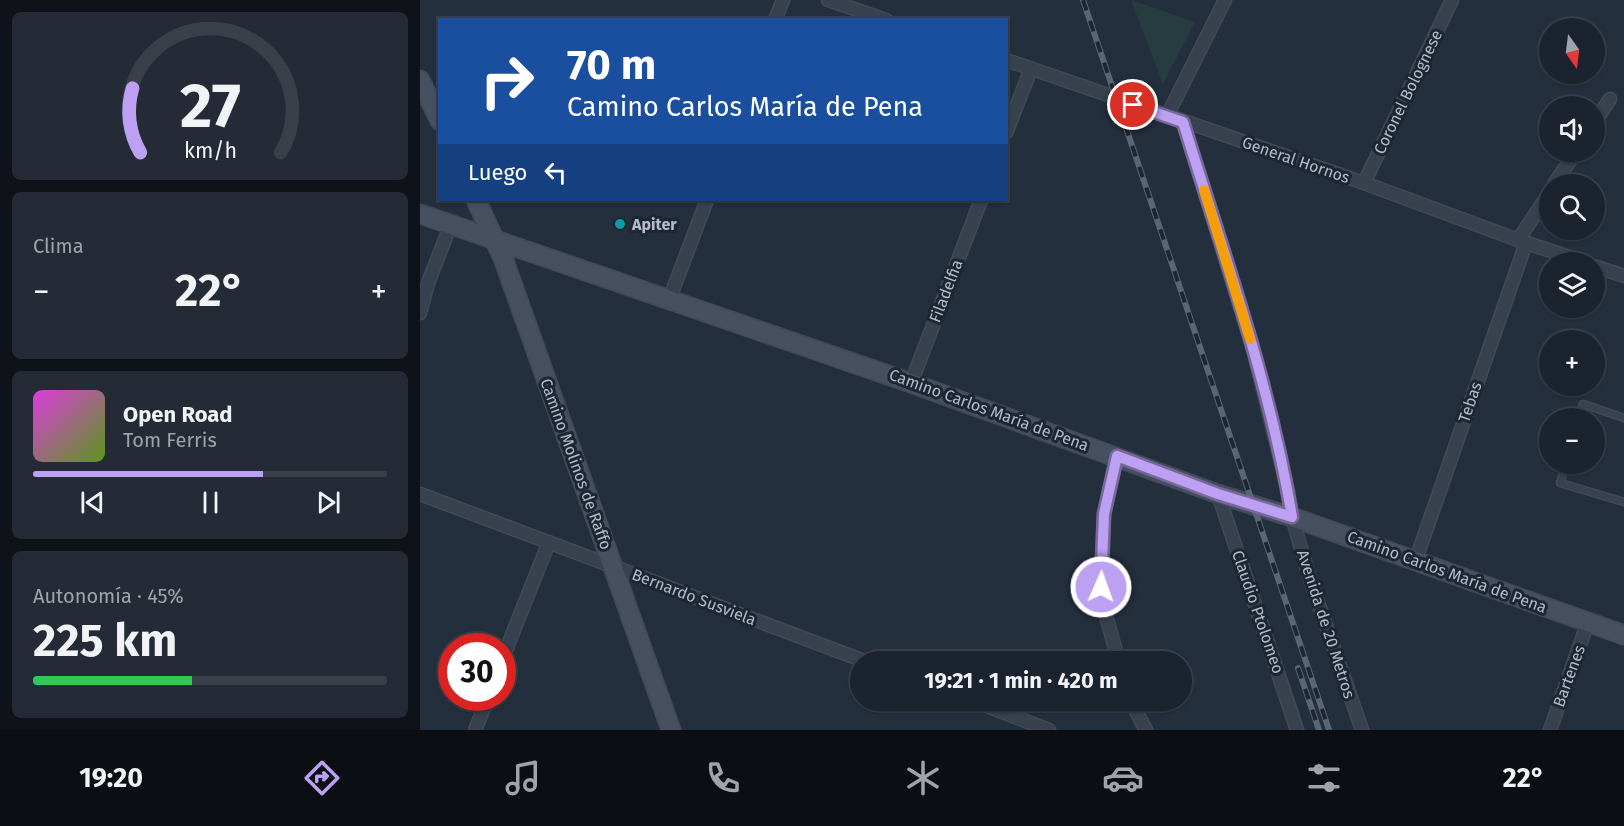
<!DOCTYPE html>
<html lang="es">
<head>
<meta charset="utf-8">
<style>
  :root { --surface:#1b232e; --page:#242b36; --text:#f1f3f6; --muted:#a0a4aa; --line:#39404a; --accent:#bca0f2 }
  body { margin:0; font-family:"Fira Sans",sans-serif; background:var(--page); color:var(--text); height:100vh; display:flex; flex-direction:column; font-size:22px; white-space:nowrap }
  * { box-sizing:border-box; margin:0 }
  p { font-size:20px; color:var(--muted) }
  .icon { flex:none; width:33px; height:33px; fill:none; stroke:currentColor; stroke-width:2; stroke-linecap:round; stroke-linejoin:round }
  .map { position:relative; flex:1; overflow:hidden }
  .details { display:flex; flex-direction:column; gap:12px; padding:12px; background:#0f1319; width:420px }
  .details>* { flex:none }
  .banner { position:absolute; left:18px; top:18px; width:570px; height:183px; border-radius:0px; box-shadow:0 2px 4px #0004,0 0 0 2px var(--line); background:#1a4fa0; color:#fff; overflow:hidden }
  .needle { width:39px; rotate:166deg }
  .fabs { position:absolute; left:1119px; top:18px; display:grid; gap:12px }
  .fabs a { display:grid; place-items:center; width:66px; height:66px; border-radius:50%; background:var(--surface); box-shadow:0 2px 4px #0004,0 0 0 2px var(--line); font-size:30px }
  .speed { position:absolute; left:18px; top:633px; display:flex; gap:12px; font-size:30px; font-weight:700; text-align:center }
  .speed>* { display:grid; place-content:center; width:78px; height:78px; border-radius:50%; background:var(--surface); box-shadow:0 2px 4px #0004,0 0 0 2px var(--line); line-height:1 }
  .speed .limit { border:9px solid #d22; background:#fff; color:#111 }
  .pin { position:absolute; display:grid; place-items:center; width:51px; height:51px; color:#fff; margin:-26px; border:3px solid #fff; border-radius:50%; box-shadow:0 2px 6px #0007 }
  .me { position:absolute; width:66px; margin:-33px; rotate:2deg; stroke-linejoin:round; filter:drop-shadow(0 0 4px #0008) }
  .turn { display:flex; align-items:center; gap:21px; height:126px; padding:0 30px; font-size:27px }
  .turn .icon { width:78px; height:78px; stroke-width:2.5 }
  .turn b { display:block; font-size:42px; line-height:51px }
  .then { display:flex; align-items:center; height:57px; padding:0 30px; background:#0003; gap:12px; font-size:22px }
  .big { font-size:45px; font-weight:700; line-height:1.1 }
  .details .tile { flex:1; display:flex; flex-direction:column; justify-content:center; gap:9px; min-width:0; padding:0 21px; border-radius:9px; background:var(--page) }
  .details .dial { align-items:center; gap:0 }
  .dial svg { height:156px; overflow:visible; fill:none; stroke:var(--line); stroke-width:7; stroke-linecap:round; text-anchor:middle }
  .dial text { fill:var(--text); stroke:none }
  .song { display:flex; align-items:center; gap:18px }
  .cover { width:72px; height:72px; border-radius:9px; background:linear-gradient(135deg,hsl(300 70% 55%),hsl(90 70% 35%)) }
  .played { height:6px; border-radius:3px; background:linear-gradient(90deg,var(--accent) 65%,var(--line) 65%) }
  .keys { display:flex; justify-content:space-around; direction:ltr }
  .heat { display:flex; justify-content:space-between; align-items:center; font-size:33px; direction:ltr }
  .charge { height:9px; border-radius:4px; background:linear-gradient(90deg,#34c759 45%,var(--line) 0) }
  .trip { position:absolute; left:430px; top:651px; width:342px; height:60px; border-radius:30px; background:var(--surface); box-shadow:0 2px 4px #0004,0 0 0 2px var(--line); font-weight:700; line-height:60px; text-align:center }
  .dock { display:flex; height:96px; justify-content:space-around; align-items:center; background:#0b0e12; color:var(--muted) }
  .dock .icon { width:42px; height:42px }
  .dock .selected { color:var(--accent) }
  .dock b { font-size:27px; color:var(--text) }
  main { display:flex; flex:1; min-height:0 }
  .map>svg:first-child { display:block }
</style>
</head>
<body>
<main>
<section class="details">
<div class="tile dial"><svg viewBox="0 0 100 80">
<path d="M14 69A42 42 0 1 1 86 69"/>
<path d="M14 69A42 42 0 0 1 10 36" stroke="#bca0f2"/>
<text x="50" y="56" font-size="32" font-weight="700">27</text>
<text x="50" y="72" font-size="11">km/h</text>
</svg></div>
<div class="tile"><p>Clima</p>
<div class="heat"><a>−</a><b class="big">22°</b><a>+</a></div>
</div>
<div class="tile">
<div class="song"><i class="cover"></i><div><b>Open Road</b><p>Tom Ferris</p></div></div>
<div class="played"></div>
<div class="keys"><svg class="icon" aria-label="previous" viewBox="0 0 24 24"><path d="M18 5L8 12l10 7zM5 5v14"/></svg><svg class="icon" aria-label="pause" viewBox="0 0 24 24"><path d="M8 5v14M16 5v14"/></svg><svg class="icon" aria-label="next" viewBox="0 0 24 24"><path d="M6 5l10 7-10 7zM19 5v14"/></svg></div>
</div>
<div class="tile"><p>Autonomía · 45%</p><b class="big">225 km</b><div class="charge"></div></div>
</section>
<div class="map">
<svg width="1204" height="730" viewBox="0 0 1204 730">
  <rect width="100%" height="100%" fill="#242f3e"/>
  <path fill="#263c3f" d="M711,0L775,22L743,84Z"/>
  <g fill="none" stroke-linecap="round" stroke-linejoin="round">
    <defs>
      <path id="lane" d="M1158,418L1163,404L1204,418
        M1146,464L1140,483L1204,502"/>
      <path id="street" d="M408,0L466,20
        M355,20L363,0
        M586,60L944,183L1098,240L1164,262
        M747,116L805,0
        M763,122L833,349L868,491L872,517L890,579L942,730
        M1174,123L1190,99
        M586,133L611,69
        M944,183L1032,0
        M1134,184L1156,152
        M1098,240L1130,192
        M1174,266L1204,276
        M249,300L287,200
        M0,313L8,283L31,224
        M491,383L561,200
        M697,456L684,514L681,587L686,616L699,662
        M0,494L447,662
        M798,494L877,730
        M995,562L1106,243
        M82,660L129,542
        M551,700L629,730
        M710,700L726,730
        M55,730L68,698
        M1130,730L1168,622"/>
      <path id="secondary" d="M0,80L20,121
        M56,200L83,258L251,730
        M0,214L491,383L798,494L872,517L1204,635"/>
    </defs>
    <use href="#lane" stroke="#414a57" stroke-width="9"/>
    <use href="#street" stroke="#414a57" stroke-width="15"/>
    <use href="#secondary" stroke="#414a57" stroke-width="21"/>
    <use href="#lane" stroke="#38414e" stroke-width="6"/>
    <use href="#street" stroke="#38414e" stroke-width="12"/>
    <use href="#secondary" stroke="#465061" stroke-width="18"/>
    <defs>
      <path id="rail" d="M663,0L909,730
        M878,668L899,730"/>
    </defs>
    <use href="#rail" stroke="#5a6575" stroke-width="6"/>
    <use href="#rail" stroke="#1d2633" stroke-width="4" stroke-dasharray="11" stroke-linecap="butt"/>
  </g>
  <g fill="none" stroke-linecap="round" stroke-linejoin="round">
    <defs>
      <path id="route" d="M681,587L684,514L697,456L798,494L872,517C850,383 803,252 763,122L713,105"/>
    </defs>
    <use href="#route" stroke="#7a689d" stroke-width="15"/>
    <use href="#route" stroke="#bca0f2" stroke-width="10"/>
    <path stroke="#f59e0b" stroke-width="10" d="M784,190L830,339"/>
  </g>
  <circle fill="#0f9aa8" stroke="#1d2633" stroke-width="2" cx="200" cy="224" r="6"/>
  <g text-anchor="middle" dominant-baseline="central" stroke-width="6" stroke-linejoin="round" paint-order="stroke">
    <g font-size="16" fill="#b4bcc9" stroke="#1d2633">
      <text transform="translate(988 92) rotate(-64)">Coronel Bolognese</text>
      <text transform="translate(876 160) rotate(19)">General Hornos</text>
      <text transform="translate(526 291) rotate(-69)">Filadelfia</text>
      <text transform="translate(1050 402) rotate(-71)">Tebas</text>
      <text transform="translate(569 410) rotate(20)">Camino Carlos María de Pena</text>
      <text transform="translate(156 464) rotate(70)">Camino Molinos de Raffo</text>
      <text transform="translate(1027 572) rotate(20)">Camino Carlos María de Pena</text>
      <text transform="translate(274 597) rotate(21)">Bernardo Susviela</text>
      <text transform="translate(838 612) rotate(71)">Claudio Ptolomeo</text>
      <text transform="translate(906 624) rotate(72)">Avenida de 20 Metros</text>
      <text transform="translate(1149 676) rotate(-70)">Bartenes</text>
    </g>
    <g font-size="16" font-weight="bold" fill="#b4bcc9" stroke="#1d2633" text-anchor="start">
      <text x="212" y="224">Apiter</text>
    </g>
  </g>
</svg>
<div class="fabs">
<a><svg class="needle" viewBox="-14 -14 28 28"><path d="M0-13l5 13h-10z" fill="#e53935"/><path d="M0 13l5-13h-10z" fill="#a0a4aa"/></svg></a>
<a><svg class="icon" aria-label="sound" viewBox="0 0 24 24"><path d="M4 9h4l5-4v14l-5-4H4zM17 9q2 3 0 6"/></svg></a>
<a><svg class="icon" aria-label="search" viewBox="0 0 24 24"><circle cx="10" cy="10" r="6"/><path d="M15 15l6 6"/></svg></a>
<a><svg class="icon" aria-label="layers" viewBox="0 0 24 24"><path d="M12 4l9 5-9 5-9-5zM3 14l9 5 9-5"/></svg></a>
<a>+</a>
<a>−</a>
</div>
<div class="speed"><div class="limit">30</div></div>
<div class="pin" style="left:713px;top:105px;background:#d93025"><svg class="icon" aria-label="arrive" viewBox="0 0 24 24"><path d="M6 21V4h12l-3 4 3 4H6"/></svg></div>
<svg class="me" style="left:681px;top:587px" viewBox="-20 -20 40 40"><circle r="17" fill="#bca0f2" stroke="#fff" stroke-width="3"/><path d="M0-11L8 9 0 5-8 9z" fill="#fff"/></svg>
<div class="trip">19:21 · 1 min · 420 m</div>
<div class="banner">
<div class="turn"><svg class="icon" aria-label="right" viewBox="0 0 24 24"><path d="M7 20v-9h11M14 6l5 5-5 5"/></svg><div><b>70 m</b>Camino Carlos María de Pena</div></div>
<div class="then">Luego<svg class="icon" aria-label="left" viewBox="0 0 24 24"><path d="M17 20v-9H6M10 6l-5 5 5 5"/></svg></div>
</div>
</div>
</main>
<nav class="dock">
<b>19:20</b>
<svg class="icon selected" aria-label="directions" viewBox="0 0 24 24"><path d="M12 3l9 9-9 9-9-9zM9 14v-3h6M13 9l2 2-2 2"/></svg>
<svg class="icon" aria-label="music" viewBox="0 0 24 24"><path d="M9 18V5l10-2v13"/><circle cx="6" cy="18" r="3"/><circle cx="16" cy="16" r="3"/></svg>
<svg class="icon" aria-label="phone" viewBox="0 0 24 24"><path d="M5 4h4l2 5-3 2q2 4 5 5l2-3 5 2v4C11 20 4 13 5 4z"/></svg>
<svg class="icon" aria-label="climate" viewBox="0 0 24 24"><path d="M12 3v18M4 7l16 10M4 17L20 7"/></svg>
<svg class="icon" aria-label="car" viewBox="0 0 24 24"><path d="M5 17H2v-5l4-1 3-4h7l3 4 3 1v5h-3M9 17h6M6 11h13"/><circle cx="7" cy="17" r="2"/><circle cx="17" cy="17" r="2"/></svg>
<svg class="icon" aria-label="filters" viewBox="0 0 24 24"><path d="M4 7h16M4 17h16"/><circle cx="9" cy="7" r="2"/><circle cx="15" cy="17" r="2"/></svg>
<b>22°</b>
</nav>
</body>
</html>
